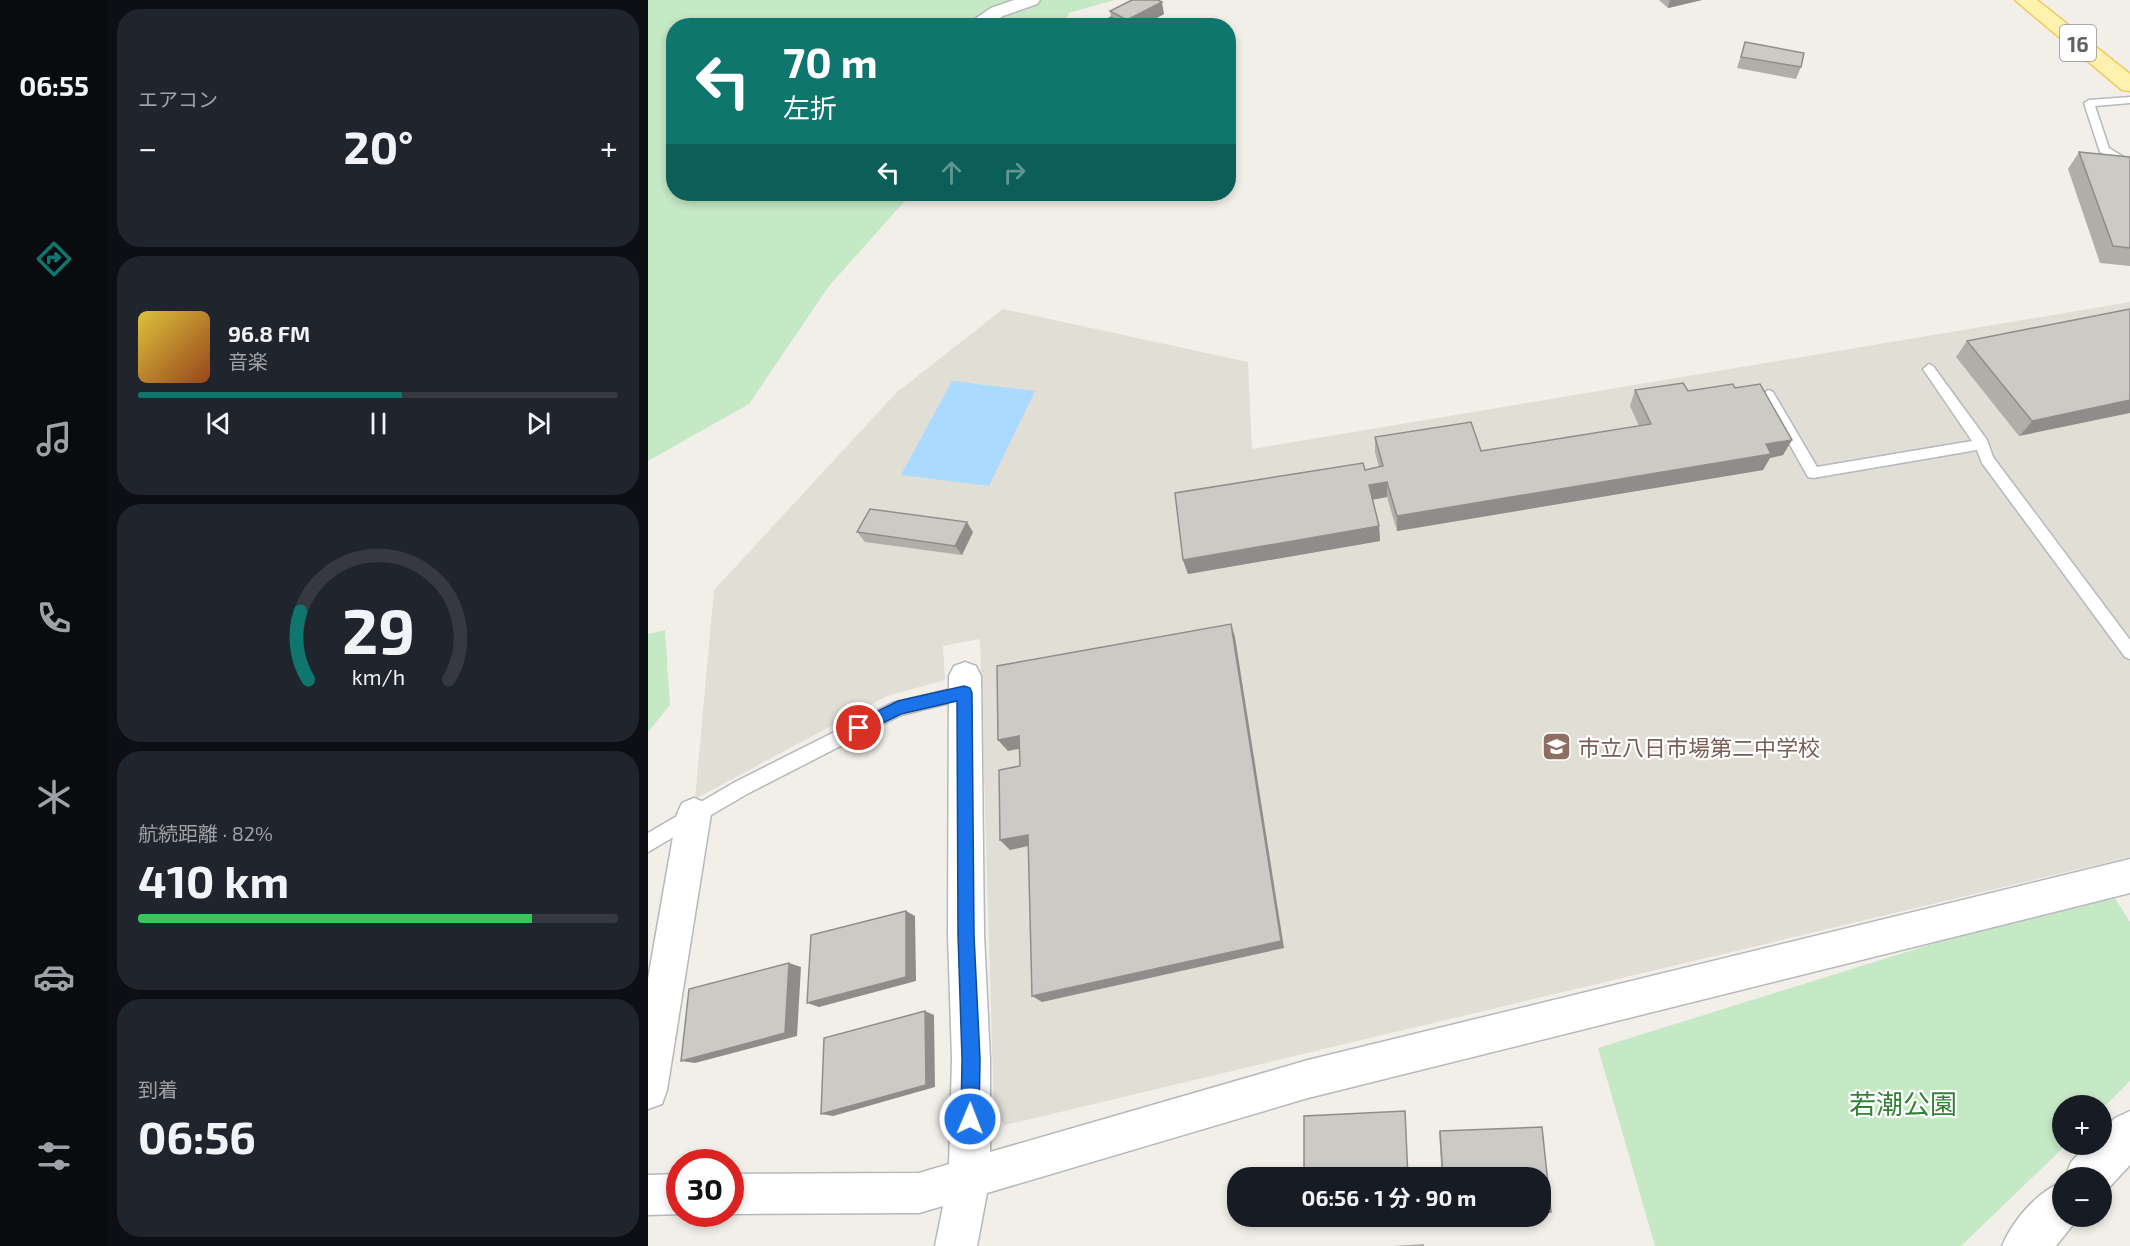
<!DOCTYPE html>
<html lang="ja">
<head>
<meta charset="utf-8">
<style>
  :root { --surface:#171b24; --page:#20242c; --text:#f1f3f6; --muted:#9ea1a6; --line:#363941; --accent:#0f766e }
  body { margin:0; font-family:"Exo 2","Noto Sans JP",sans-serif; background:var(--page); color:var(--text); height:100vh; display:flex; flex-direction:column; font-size:22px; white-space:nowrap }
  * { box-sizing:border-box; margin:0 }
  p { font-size:20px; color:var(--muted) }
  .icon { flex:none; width:33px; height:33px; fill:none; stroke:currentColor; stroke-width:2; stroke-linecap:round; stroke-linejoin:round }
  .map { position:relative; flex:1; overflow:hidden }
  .panel { display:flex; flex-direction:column; gap:9px; padding:9px; background:#0d0f14; width:540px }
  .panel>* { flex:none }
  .hud { position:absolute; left:18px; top:18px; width:570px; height:183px; border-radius:24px; box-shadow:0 3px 9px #0003; background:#0f766e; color:#fff; overflow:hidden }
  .controls { position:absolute; left:1404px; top:1095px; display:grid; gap:12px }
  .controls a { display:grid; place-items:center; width:60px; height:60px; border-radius:50%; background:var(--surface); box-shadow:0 3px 9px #0003; font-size:30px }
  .speed { position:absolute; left:18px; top:1149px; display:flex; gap:12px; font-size:30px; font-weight:700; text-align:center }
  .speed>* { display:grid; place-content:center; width:78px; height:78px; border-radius:50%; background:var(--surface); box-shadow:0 3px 9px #0003; line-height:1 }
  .speed .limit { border:9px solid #d22; background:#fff; color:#111 }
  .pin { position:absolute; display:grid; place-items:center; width:51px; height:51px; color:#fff; margin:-26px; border:3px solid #fff; border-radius:50%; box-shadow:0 2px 6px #0007 }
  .me { position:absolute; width:66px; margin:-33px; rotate:1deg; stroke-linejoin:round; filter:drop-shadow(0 0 4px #0008) }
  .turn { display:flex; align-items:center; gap:21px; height:126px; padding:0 18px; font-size:27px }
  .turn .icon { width:78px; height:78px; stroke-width:2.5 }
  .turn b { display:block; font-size:42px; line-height:51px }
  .lanes { display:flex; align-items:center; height:57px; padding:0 18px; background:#0003; justify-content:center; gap:30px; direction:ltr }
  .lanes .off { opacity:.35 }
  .big { font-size:45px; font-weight:700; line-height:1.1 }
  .panel .card { flex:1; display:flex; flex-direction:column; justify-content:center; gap:9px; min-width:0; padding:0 21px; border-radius:24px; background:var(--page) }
  .panel .dial { align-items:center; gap:0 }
  .dial svg { height:156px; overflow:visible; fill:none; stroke:var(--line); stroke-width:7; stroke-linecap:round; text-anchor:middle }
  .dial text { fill:var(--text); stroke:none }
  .song { display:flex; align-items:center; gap:18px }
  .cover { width:72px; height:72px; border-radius:9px; background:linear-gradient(135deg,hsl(50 70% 55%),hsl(20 70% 35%)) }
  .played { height:6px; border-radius:3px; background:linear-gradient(90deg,var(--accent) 55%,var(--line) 55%) }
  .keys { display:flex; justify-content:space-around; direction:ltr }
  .heat { display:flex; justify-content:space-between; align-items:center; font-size:33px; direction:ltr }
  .charge { height:9px; border-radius:4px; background:linear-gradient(90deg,#34c759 82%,var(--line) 0) }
  .trip { position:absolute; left:579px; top:1167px; width:324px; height:60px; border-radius:24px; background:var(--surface); box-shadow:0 3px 9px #0003; font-weight:700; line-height:60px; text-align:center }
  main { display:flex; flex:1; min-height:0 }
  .tab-bar { display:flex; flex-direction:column; width:108px; justify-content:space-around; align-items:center; background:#090b0e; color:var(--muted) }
  .tab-bar .icon { width:42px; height:42px }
  .tab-bar .selected { color:var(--accent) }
  .tab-bar b { font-size:27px; color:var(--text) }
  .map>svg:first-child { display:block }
</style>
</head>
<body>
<main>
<nav class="tab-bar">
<b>06:55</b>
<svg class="icon selected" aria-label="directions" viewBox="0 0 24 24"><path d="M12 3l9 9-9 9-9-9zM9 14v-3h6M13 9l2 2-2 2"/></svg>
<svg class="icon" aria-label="music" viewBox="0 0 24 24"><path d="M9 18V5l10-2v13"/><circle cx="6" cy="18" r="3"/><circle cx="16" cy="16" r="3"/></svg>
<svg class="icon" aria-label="phone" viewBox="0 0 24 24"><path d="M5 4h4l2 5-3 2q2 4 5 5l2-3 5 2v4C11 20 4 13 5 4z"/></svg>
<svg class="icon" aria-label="climate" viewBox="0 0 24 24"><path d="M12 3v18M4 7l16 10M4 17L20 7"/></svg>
<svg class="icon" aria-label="car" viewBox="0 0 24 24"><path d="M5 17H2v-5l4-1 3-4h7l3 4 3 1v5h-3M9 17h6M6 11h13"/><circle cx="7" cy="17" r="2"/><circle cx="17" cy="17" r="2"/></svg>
<svg class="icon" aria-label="filters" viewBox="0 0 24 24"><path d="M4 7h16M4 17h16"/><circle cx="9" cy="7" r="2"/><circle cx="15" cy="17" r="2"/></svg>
</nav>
<section class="panel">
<div class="card"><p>エアコン</p>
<div class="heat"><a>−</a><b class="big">20°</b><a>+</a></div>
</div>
<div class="card">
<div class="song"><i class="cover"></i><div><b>96.8 FM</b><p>音楽</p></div></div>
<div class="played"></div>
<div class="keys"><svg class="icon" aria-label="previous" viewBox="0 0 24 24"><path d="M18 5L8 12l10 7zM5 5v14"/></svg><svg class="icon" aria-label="pause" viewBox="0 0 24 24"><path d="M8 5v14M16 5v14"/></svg><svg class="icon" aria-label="next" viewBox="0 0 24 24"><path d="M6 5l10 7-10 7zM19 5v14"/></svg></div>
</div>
<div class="card dial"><svg viewBox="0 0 100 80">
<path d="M14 69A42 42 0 1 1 86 69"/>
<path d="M14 69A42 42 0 0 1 10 34" stroke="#0f766e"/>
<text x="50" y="56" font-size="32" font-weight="700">29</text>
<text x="50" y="72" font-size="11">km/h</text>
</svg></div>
<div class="card"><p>航続距離 · 82%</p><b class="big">410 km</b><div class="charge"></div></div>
<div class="card"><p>到着</p><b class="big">06:56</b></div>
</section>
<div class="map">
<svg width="1482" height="1246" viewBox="0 0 1482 1246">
  <rect width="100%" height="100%" fill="#f1efe8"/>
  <path fill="#e1ded6" d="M1482,302V857L357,1125L346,1113L332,639L295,646L297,680L239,696L47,799L66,590L248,393L355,309L600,362L604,449Z"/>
  <path fill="#c5e8c5" d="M0,0H466L421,13L416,25L26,26V194H263L181,286L101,404L0,461Z
    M17,630L22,705L0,732V634Z
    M1461,889L1482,922V1081L1454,1109V1106H1414V1144L1418,1145L1313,1246H1007L950,1048Z"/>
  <path fill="#aadaff" d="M304,381L387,391L341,486L253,475Z"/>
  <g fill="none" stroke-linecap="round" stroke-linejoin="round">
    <defs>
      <path id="service" d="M1482,97V103L1447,106L1461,148L1482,161V169L1452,152L1436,103L1441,100Z
        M1281,364L1285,366L1339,440L1345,457L1482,640V659L1477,657L1334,463L1329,450L1165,478L1160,477L1114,395L1120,390L1125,392L1169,467L1324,441L1275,369Z
        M316,686L322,688L324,693L322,698L253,715L99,794L0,852V833L87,782L244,703Z"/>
      <path id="minor" d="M366,0H392L389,4L355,16L339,26H322L321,23L343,8Z
        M317,662L328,666L333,676L336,935L342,1059V1152L660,1060L1482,859V893L660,1098L339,1193L329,1246H287L295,1206L271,1213L82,1214H80H82V1174L271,1173L301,1164L304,1059L300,935L301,676L306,666Z
        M46,798L58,803L63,814L19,1090L14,1104L0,1109V979L29,814L34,803Z
        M32,1174V1214H34L0,1215V1175Z"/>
      <path id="tertiary" d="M1482,1111V1165L1455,1194L1454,1178H1417L1423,1162L1440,1144H1454V1131L1467,1118Z
        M1414,1182V1216H1432L1408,1246H1354C1365,1220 1388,1193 1414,1182Z"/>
      <path id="primary" d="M1367,0H1389L1482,74V91L1474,90Z"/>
    </defs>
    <use href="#service" stroke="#b5b8bc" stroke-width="3"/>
    <use href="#minor" stroke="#b5b8bc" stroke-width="3"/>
    <use href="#tertiary" stroke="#b5b8bc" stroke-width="3"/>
    <use href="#primary" stroke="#f2c960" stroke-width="3"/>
    <use href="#service" fill="#fff" fill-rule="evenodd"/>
    <use href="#minor" fill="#fff" fill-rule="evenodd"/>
    <use href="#tertiary" fill="#fff" fill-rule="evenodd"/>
    <use href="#primary" fill="#fff2af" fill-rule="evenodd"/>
  </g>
  <path fill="#afaea9" d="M1011,0H1054L1020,8Z
    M462,11L516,14L494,26H447L463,17Z
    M1097,42L1153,67L1148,79L1089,68Z
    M1431,152L1482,157V266L1452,263L1420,169Z
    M1482,309L1371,436L1308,357L1319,341Z
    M1087,388L1144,440L1135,455L1122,458L1115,470L749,531L739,497L725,500L731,526L732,541L540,574L535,560L717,470L731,467L727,452V437L833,451L991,426L982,406L987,390L1040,391Z
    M209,532H325L314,555L217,542Z
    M792,1131L892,1178H794L791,1132Z
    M776,1244V1246H745Z"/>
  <path fill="#8f8d8a" d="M1022,0H1054L1020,8Z
    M514,2L516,14L494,26H481L479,20Z
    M1482,400V413L1371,436L1384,421Z
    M1144,440L1135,455L1122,458L1115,470L749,531V516L1118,444Z
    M739,482V497L721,500V485Z
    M319,522L325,532L314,555L307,546Z
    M731,526L732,541L540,574L535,560Z
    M583,624L587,637L636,948L394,1002L384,996Z
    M371,736L381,747L360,751L350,740Z
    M380,835L389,844L362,850L352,840Z
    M258,911L267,916L268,981L171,1007L159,1003Z
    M141,963L153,967L149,1036L47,1063L33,1061Z
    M277,1011L286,1015L287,1087L185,1116L173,1114Z"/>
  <path fill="#cccac5" stroke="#8f8d8a" stroke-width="1.5" d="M484,0H510L514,2L479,20L462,11Z
    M463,17L475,23L470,26H447Z
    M1097,42L1156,53L1153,67L1093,57Z
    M1431,152L1482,157V248L1465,246Z
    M1482,309V400L1384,421L1319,341Z
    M1035,383L1040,391L1085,384L1087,388L1112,384L1144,440L1118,444L1123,454L749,516L739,482L721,485L731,526L535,560L527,493L715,463L717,470L735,466L727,437L823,422L833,451L1003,424L987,390Z
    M222,509L319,522L307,546L209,532Z
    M583,624L633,941L384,996L380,835L352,840L351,770L372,766L371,736L350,740L349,666Z
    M258,911V977L159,1003L163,935Z
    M141,963L137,1033L33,1061L41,989Z
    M277,1011L278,1085L173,1114L176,1038Z
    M757,1111L760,1178H656V1116Z
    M894,1127L903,1212L892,1213V1178H795L792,1131Z"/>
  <path fill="#1a73e8" stroke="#114b97" stroke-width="1.5" d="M316,686L322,688L324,693L326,935L332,1059L331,1119L328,1125L322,1128L316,1125L313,1119L314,1059L310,935L309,701L253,714L211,735L206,733L204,728L206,723L250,701Z"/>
  <defs>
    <symbol id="school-square" viewBox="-11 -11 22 22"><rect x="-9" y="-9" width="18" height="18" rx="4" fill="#8d6e63" stroke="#fff"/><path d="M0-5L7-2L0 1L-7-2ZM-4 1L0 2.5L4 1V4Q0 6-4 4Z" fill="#fff"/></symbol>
  </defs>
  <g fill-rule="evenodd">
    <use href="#school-square" x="892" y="730" width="33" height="33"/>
  </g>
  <g text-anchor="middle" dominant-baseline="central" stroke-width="4.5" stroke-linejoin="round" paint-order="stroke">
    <rect fill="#fff" stroke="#8f9295" stroke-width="1.5" x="1412" y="25" width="36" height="36" rx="4.5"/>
    <g font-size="21" font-weight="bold" fill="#5f6368">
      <text x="1430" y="43">16</text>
    </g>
    <g font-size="22" fill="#785e54" stroke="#fff" text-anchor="start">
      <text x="930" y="747">市立八日市場第二中学校</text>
    </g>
    <g font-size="27" fill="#348238" stroke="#fff">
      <text x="1255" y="1103">若潮公園</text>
    </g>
  </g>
</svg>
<div class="controls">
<a>+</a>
<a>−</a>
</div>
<div class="speed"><div class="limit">30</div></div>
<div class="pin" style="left:211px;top:728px;background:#d93025"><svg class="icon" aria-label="arrive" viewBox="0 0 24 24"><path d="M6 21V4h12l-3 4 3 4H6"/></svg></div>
<svg class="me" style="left:322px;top:1119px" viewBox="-20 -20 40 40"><circle r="17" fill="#1a73e8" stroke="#fff" stroke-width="3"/><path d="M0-11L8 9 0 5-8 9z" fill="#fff"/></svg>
<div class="trip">06:56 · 1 分 · 90 m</div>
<div class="hud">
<div class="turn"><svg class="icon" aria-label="left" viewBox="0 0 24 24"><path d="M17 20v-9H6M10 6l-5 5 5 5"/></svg><div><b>70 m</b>左折</div></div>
<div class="lanes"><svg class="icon" aria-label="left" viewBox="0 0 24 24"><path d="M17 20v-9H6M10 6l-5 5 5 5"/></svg><svg class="icon off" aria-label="ahead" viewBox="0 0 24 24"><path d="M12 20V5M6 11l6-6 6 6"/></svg><svg class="icon off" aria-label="right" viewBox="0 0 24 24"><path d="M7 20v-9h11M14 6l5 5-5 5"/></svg></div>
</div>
</div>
</main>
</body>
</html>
